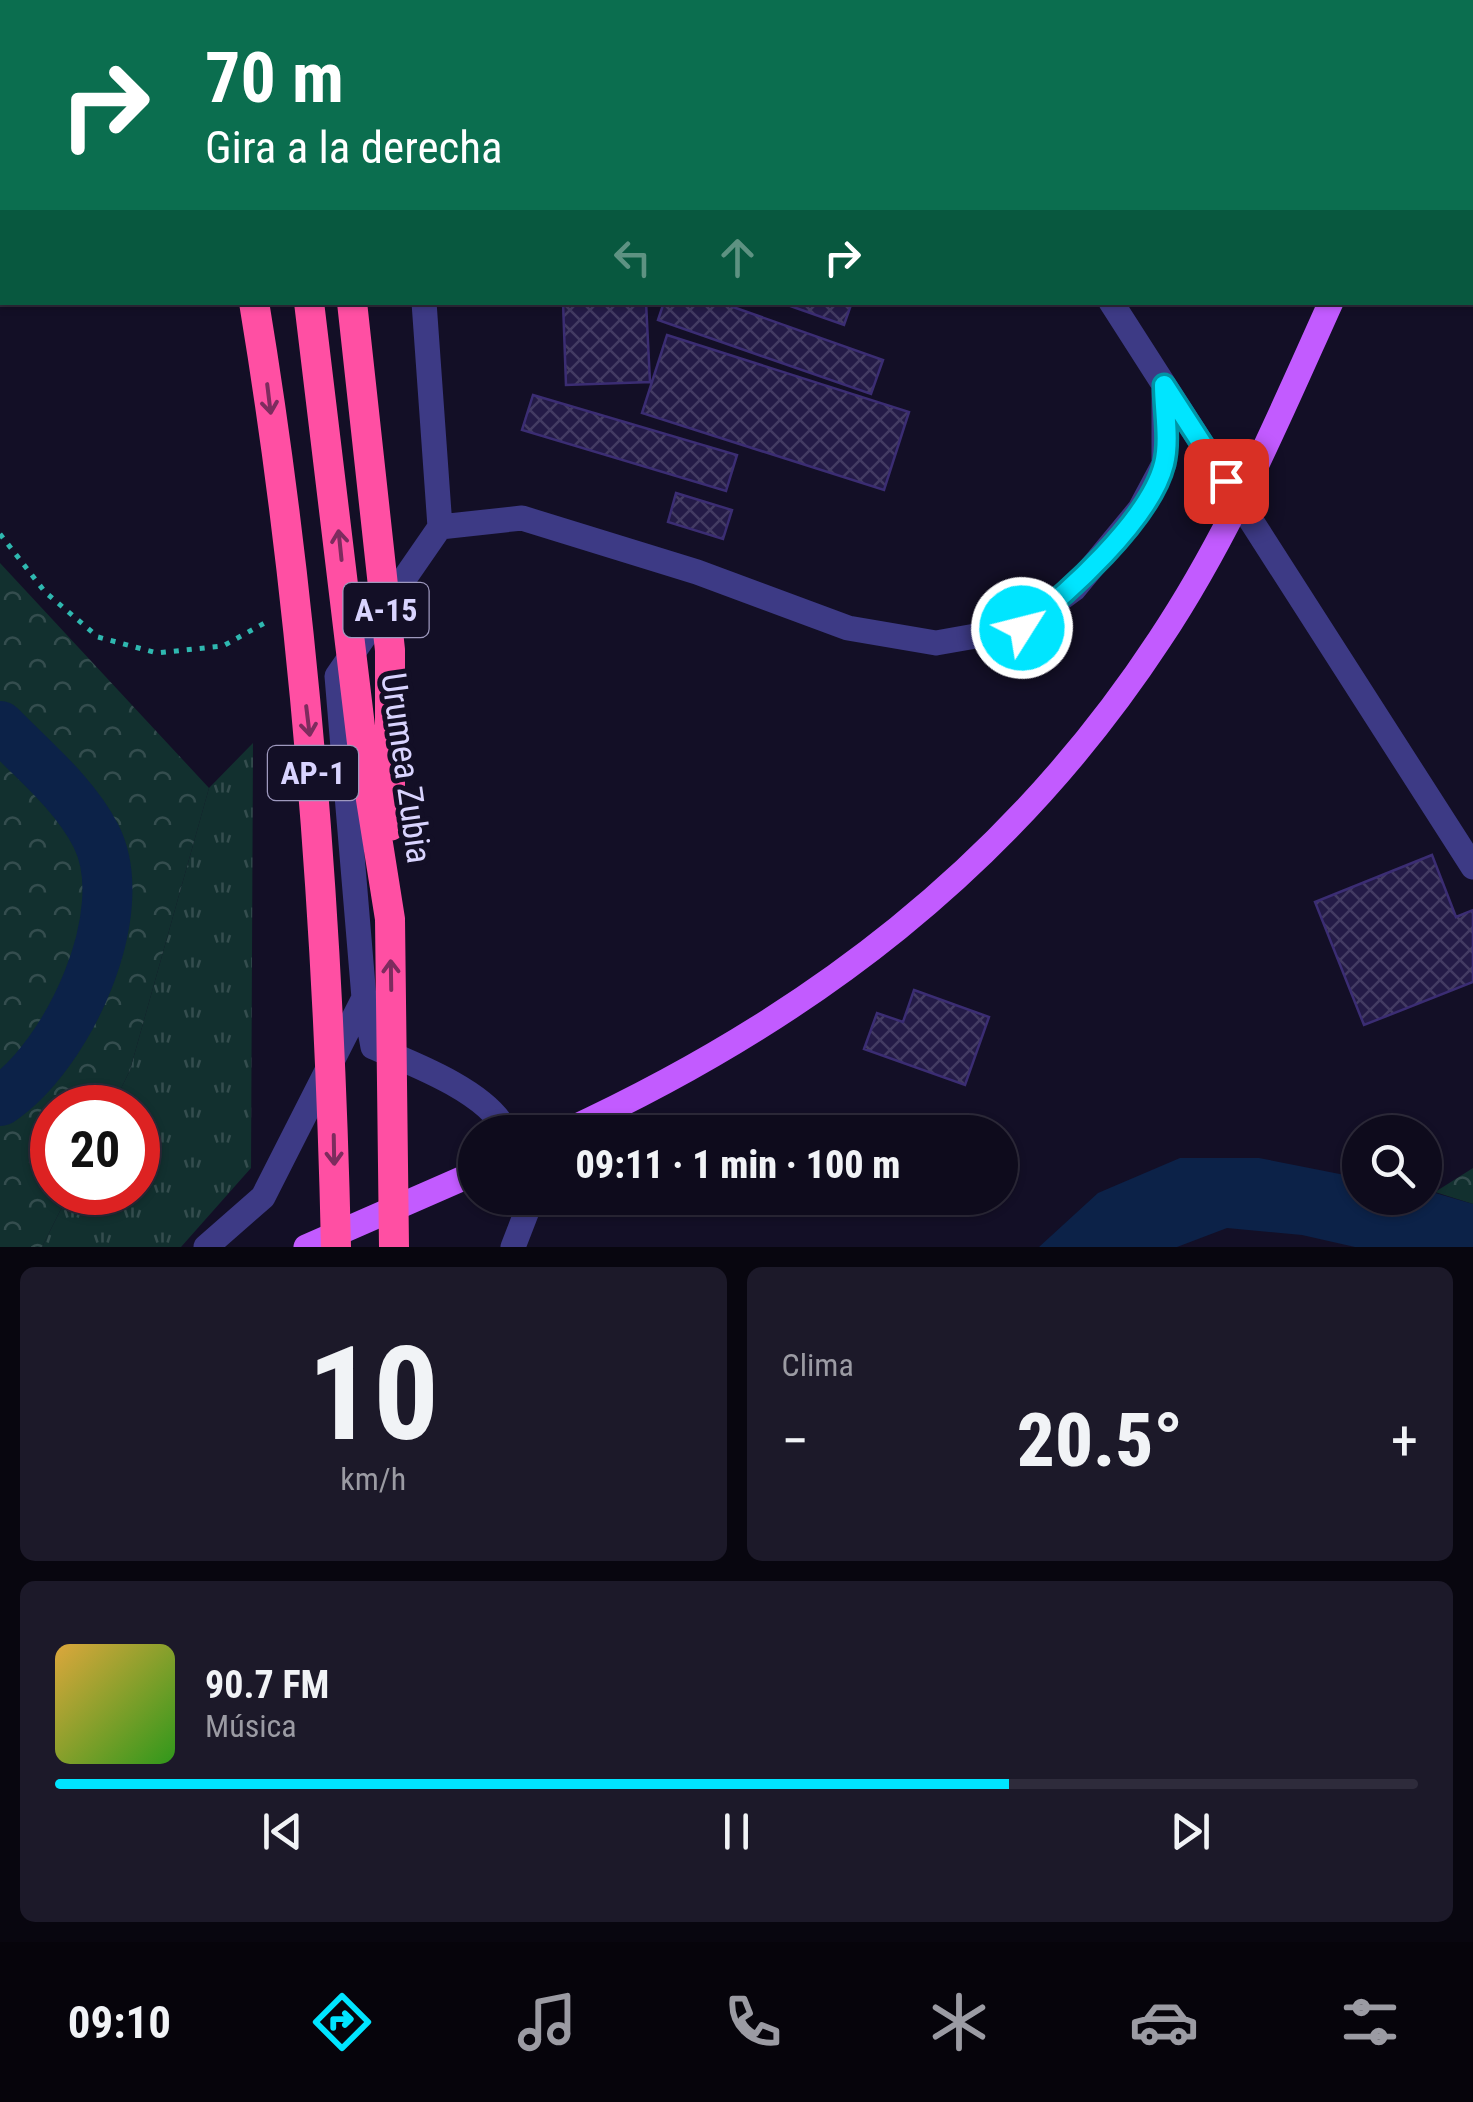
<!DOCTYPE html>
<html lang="es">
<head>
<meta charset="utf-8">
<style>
  :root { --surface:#0e0b1c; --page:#1c1929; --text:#f1f3f6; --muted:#9b9ba3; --line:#2e2b3b; --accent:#00e5ff }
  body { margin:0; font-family:"Roboto Condensed",sans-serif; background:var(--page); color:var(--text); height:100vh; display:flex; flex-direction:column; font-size:38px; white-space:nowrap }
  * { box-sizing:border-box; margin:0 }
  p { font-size:32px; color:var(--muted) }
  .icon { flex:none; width:55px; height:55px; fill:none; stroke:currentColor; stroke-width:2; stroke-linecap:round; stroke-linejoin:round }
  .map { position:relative; height:1247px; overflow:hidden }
  .details { display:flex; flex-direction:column; gap:20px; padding:20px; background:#08060f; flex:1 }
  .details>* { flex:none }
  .guide { position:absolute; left:0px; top:0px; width:1475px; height:305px; box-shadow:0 2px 8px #0004,0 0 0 2px var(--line); background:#0b6e4f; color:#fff; overflow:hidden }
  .controls { position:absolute; left:1342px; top:1115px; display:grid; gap:20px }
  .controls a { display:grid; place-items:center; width:100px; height:100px; border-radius:50%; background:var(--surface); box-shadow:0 2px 8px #0004,0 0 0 2px var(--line); font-size:50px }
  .speed { position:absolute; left:30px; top:1085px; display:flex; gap:20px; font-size:50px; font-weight:700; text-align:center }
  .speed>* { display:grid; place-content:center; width:130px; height:130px; border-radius:50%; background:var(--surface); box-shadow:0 2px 8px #0004,0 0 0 2px var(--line); line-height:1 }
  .speed .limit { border:15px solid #d22; background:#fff; color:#111 }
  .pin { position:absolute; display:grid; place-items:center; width:85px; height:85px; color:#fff; margin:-42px; border-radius:20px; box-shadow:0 5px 15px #0006 }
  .me { position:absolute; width:110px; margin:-55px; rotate:54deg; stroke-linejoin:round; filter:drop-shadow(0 0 8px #0008) }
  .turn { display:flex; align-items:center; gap:35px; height:210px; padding:0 40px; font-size:45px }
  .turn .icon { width:130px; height:130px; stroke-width:2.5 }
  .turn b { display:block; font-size:70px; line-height:85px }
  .lanes { display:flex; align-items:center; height:95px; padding:0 40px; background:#0003; justify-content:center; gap:50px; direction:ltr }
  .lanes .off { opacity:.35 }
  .big { font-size:75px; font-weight:800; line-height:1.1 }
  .details .tile { flex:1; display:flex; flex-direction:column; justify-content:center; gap:15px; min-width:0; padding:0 35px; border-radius:15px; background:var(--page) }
  .details .dial { align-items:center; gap:0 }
  .dial b { font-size:130px; line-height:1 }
  .song { display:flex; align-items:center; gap:30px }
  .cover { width:120px; height:120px; border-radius:15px; background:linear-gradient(135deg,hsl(40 70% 55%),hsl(110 70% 35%)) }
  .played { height:10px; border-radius:5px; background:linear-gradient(90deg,var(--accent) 70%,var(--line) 70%) }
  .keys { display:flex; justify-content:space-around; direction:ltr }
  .heat { display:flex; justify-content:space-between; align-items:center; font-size:55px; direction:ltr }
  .details .tiles { flex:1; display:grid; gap:20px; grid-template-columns:1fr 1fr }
  .tile:last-child { grid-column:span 2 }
  .trip { position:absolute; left:458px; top:1115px; width:560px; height:100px; border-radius:50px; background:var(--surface); box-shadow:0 2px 8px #0004,0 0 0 2px var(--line); font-weight:800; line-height:100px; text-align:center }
  .tab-bar { display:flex; height:160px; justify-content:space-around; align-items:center; background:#06040b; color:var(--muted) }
  .tab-bar .icon { width:70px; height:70px }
  .tab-bar .active { color:var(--accent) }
  .tab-bar b { font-size:45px; color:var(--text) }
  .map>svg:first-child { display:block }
</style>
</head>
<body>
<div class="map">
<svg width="1473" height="1247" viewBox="0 0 1473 1247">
  <defs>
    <pattern id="grass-tufts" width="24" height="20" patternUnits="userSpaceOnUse" patternTransform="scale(2.5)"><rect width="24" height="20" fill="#12302f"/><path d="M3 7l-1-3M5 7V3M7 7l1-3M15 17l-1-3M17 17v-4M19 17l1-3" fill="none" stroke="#344d4e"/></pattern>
    <pattern id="forest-crowns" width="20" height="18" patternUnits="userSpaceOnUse" patternTransform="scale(2.5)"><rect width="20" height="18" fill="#12302f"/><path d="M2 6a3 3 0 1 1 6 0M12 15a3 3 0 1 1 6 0" fill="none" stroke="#344d4e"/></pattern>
    <pattern id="building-cross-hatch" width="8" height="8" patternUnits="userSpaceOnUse" patternTransform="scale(2.5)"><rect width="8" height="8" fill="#241b47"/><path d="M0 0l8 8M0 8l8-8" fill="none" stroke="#433b63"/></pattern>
  </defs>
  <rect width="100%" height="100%" fill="#130f26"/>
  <path fill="url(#grass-tufts)" d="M433,0H611L603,2Z
    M1149,0H1473V50L1472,2Z
    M253,743L251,1168L181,1247H42L69,1193L138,1192V1108L112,1107L130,1070L209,788Z"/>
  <path fill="url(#forest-crowns)" d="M0,563L209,788L130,1070L112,1107L52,1108V1192L69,1193L42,1247H0Z
    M1473,1168V1204L1435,1192Z"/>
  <path fill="#0c2248" d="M1180,1158H1259L1360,1178V1198H1425V1190L1473,1204V1247H1355L1302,1235L1227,1228L1177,1247H1039L1098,1193Z"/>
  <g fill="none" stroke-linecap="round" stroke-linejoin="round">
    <path stroke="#0c2248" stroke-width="50" d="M0,726C33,760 74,793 96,836C135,913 67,1057 0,1101"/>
  </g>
  <path fill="url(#building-cross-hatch)" stroke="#3b2d73" stroke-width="2.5" d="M684,0H718V2H676Z
    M563,302H646L650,382L566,385Z
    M664,302H719L883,360L871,394L658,320Z
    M779,302H852L844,325Z
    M667,335L909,412L884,490L642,413Z
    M533,395L737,455L726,491L522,430Z
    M676,493L732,510L723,539L668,522Z
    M1432,855L1456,917L1473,910V982L1364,1025L1315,902Z
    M914,990L989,1017L965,1085L864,1049L877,1013L903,1022Z"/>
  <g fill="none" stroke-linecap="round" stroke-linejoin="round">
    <path stroke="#2fb8b0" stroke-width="5" stroke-dasharray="5 8" stroke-linecap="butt" d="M0,534L45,592L98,637L157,653L223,646L270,620"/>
    <path stroke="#3d3a85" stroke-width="25" d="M392,0L394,2
      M1472,119H1473
      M1111,302L1473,867
      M440,527L522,518L697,572L848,628L936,643L1021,628L1074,589L1140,509L1164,464V385
      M364,998L373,1047C412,1063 490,1093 506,1132
      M206,1247L263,1197L364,998L337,676L440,527L424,302
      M513,1247L532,1198"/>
    <path stroke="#c25bff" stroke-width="25" d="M1460,2V0
      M306,1247L475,1173"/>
    <path stroke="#ff4fa3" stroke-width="30" d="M196,0L197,2
      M251,0V2
      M299,0L300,2"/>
    <path stroke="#00e5ff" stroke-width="8" stroke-dasharray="15 12" stroke-linecap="butt" d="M947,0L962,2
      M1047,0L1061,2
      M1472,65H1473
      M1472,82H1473"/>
    <path stroke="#c25bff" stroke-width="25" d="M564,1132C809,1019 1011,866 1160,639C1230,534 1279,417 1331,302"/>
    <path stroke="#ff4fa3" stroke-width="30" d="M254,302C306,615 329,931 336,1247
      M309,302L362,743L390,919L394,1247
      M352,302L390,650V826"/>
  </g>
  <defs><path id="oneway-shaft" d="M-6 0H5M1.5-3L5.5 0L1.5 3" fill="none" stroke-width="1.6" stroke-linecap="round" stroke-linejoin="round" transform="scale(2.5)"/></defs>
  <g stroke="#7d2c5e">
    <use href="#oneway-shaft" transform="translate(269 399) rotate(83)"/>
    <use href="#oneway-shaft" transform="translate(340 545) rotate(-96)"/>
    <use href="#oneway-shaft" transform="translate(308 721) rotate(83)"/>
    <use href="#oneway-shaft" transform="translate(391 975) rotate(-91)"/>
    <use href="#oneway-shaft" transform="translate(334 1150) rotate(89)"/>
  </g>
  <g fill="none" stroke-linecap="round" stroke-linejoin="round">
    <defs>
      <path id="route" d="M1022,628C1066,595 1150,520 1164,464C1170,441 1164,409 1164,385L1226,481"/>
    </defs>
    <use href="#route" stroke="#0095a6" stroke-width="25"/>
    <use href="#route" stroke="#00e5ff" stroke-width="18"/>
  </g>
  <g text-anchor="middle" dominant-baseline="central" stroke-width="10" stroke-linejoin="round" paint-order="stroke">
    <g fill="#130f26" stroke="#9e99be" stroke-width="2.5">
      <rect x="343.5" y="583" width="85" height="54" rx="8"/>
      <rect x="268" y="746" width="90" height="54" rx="8"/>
    </g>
    <g font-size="32" font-weight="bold" fill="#d9d4ff">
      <text x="386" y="610">A-15</text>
      <text x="313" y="773">AP-1</text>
    </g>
    <g font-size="35" fill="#d9d4ff" stroke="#130f26">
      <text transform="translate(406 768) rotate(82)">Urumea Zubia</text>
    </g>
  </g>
</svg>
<div class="controls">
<a><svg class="icon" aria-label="search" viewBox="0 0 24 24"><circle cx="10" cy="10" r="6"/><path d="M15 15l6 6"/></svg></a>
</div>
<div class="speed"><div class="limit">20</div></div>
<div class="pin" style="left:1226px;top:481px;background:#d93025"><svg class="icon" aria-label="arrive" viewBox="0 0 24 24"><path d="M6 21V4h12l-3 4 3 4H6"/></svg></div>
<svg class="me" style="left:1022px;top:628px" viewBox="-20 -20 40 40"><circle r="17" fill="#00e5ff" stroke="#fff" stroke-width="3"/><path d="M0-11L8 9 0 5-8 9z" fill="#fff"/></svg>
<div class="trip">09:11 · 1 min · 100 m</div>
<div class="guide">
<div class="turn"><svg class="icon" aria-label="right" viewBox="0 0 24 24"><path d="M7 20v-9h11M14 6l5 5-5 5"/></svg><div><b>70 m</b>Gira a la derecha</div></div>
<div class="lanes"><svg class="icon off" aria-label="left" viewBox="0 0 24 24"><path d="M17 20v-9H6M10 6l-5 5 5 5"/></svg><svg class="icon off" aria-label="ahead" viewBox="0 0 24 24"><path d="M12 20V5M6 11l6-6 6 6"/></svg><svg class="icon" aria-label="right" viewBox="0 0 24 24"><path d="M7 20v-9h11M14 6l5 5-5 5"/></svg></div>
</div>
</div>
<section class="details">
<div class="tiles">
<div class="tile dial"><b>10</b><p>km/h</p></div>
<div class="tile"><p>Clima</p>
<div class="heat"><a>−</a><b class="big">20.5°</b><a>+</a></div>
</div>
<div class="tile">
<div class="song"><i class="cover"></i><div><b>90.7 FM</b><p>Música</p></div></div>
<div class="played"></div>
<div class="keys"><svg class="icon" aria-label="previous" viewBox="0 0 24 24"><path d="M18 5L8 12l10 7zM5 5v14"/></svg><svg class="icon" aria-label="pause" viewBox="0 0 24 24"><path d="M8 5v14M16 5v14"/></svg><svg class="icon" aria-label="next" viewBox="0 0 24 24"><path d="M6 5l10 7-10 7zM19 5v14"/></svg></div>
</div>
</div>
</section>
<nav class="tab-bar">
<b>09:10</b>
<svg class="icon active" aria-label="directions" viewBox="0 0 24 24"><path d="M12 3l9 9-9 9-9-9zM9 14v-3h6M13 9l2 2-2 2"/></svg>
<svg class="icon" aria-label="music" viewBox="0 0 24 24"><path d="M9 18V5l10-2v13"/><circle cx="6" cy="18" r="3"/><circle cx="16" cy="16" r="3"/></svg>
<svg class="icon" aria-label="phone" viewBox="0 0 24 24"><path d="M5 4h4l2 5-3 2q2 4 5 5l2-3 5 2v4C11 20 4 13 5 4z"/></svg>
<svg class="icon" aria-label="climate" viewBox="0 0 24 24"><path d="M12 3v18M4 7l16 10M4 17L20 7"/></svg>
<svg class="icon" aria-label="car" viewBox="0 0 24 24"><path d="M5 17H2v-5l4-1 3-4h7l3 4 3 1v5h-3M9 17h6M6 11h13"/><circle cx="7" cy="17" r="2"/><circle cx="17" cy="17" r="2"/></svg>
<svg class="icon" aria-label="filters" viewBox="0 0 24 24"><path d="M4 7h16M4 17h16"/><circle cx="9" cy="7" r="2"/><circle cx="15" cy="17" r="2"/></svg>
</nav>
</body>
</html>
